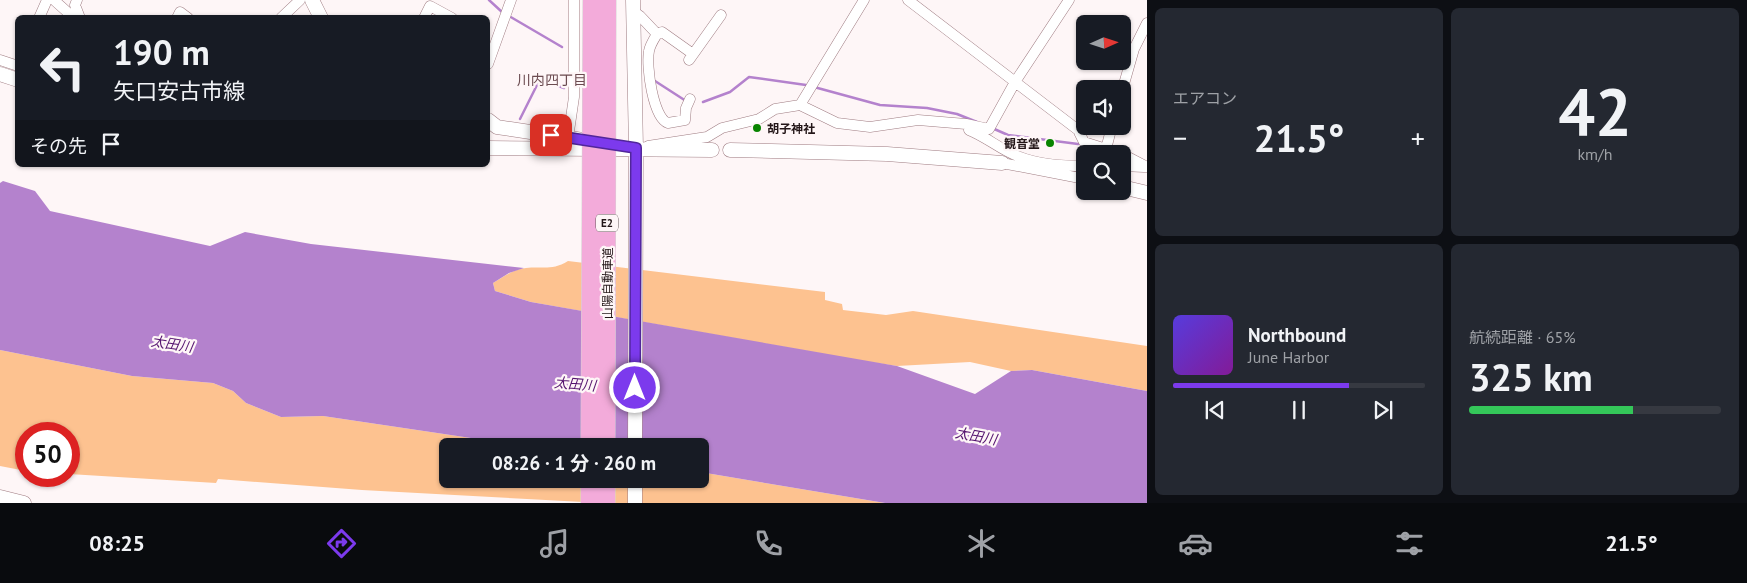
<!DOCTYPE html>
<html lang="ja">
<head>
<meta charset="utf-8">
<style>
  :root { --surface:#171b24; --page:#242831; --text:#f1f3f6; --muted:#9ea1a6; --line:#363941; --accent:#7c3aed }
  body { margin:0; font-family:"PT Sans","Noto Sans JP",sans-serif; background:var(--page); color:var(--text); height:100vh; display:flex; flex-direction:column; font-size:19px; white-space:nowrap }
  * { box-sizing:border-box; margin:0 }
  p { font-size:16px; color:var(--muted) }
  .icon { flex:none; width:28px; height:28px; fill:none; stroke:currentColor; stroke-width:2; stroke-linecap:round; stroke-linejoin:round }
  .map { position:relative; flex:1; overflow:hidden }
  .sheet { display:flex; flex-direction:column; gap:8px; padding:8px; background:#0d0f14; width:600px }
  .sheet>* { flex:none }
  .hud { position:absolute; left:15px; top:15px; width:475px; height:152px; border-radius:8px; box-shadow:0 1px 4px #0004; background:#171b24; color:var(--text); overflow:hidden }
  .needle { width:32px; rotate:87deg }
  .controls { position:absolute; left:1076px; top:15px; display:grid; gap:10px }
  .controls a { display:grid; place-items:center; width:55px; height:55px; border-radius:8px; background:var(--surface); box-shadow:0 1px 4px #0004; font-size:25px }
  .speed { position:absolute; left:15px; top:422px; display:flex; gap:10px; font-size:25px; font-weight:700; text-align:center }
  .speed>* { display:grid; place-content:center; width:65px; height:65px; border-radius:50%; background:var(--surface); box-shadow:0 1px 4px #0004; line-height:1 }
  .speed .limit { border:8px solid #d22; background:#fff; color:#111 }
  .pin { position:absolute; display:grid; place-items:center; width:42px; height:42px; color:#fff; margin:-21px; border-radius:10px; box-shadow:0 2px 8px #0006 }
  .me { position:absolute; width:55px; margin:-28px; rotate:0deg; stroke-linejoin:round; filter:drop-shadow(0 0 4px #0008) }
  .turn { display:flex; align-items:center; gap:18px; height:105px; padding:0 15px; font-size:22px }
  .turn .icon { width:65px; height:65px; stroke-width:2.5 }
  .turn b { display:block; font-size:35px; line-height:42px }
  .then { display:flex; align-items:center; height:48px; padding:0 15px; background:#0003; gap:10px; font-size:19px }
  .big { font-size:38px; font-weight:700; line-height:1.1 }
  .sheet .widget { flex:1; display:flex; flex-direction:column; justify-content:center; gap:8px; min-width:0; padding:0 18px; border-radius:8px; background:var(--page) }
  .sheet .dial { align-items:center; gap:0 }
  .dial b { font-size:65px; line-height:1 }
  .song { display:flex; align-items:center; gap:15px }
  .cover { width:60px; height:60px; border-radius:8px; background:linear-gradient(135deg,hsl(250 70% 55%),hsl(290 70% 35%)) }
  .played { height:5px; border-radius:2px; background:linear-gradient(90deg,var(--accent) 70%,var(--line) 70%) }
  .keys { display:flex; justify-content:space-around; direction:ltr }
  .heat { display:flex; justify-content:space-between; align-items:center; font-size:28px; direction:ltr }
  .charge { height:8px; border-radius:4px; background:linear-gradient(90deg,#34c759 65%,var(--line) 0) }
  .sheet .tiles { flex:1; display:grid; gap:8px; grid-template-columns:repeat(2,1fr) }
  .trip { position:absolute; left:439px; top:438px; width:270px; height:50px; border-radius:8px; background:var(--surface); box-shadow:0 1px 4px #0004; font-weight:700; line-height:50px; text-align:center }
  .tabs { display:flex; height:80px; justify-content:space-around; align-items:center; background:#090b0e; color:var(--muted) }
  .tabs .icon { width:35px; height:35px }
  .tabs .on { color:var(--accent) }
  .tabs b { font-size:22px; color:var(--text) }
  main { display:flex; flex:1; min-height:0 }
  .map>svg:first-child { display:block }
</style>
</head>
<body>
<main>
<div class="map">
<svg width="1147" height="503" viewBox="0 0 1147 503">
  <rect width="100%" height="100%" fill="#fef6f7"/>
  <path fill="#fdc290" d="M568,261L825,292V300L842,304L843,310L886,315L913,311L1147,346V391L1032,370L1011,371L970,362L897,366L857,360L531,302L495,291L493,283C503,277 514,269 526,268C543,266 552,271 568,261Z
    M0,350L132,376L213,383L233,391L246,403L281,417L323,416L491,441L576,443L588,446H448V479H700V472L885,503H602L362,490L218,479L216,483L69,474V434H26V471L0,466Z"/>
  <path fill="#b482cd" d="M3,181L35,191L50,211L210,246L245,232L311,244L524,268L509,273L493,283L495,291L531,302L897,366L975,394L1011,371L1032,370L1147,391V503H885L700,472V446H588L576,443L491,441L323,416L281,417L246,403L233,391L213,383L132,376L0,350V183Z"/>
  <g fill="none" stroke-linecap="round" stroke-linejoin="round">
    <path stroke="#b482cd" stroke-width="2.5" d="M489,0L502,12
      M509,16L562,47
      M655,81L686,101
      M814,87L880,105L927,108L957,114L977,122
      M703,102L730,92L749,77L806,85
      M520,119L540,79L564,88
      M992,128L1008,135L1078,144"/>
    <defs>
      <path id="street" d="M77,0L75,5L80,18
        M908,0L1078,130L1084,142L1122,154
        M55,1L74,18
        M633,11L640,16L657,34C654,39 650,45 649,51C646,66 653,118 668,123L685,120L686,108L690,99
        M39,18L47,0
        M177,18L180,12L188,18
        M281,18L300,0
        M424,18L430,6L452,18
        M657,34L662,32L693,54
        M0,60L18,66
        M689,60L721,15
        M488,64L511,0
        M1122,91L1134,49L1147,23
        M800,105L864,0
        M969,130C987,137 1002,151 1020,157C1040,165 1064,166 1085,166
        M568,138L574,97V0
        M648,146L707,137L722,128L759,119L775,109L800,105L837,123L870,127L918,120L966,124L989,129L1015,82L1069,0
        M1106,149L1112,126
        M1122,154L1147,167
        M1002,163L1085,179
        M1122,166L1144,167"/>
      <path id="secondary" d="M312,0L321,18
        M633,0L636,148L635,446
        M0,74L18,80
        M488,120L497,127L596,142
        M488,148L712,150
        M730,150L887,154L1002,163
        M1122,187L1147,193
        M0,497L24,503
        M635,503V479"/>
      <path id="highway" d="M590,503V479
        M606,503V479"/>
    </defs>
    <use href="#street" stroke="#9f7c82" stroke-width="11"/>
    <use href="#secondary" stroke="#9f7c82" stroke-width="15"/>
    <use href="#highway" stroke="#d7d5d5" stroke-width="19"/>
    <use href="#street" stroke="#fff" stroke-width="10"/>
    <use href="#secondary" stroke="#fff" stroke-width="14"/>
    <use href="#highway" stroke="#f3abda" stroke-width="18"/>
    <defs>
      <path id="highway-bridge" d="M590,446L592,0
        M606,446L607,0"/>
    </defs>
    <use href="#highway-bridge" stroke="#d7d5d5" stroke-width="19" stroke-linecap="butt"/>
    <use href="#highway-bridge" stroke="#f3abda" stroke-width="18"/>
  </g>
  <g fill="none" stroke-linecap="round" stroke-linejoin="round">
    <defs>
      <path id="route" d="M551,135L636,148L635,388"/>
    </defs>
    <use href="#route" stroke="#51269a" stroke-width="12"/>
    <use href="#route" stroke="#7c3aed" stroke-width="9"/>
  </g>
  <g fill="#088400" stroke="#fef6f7" stroke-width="2">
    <circle cx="757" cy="128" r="5"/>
    <circle cx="1050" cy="143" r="5"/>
  </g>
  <g text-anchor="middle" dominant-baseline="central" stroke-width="4.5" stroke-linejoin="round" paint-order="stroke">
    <rect fill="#fef6f7" stroke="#65595b" stroke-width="1" x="596" y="214.5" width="22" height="17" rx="4"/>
    <g font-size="11" font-weight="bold" fill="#231618">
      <text x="607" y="223">E2</text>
    </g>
    <g font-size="12" font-weight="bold" fill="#231618" stroke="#fef6f7" text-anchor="start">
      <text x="767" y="128">胡子神社</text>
      <text x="1040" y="143" text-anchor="end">観音堂</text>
    </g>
    <g font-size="12" fill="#231618" stroke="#fef6f7">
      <text transform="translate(607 283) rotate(-90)">山陽自動車道</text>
    </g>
    <g font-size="14" fill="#6b4b50" stroke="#fef6f7">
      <text x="552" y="80">川内四丁目</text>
    </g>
    <g font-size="14" font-style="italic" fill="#55146f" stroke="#fef6f7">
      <text transform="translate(172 344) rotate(9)">太田川</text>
      <text transform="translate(575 384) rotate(5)">太田川</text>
      <text transform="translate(976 436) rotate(10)">太田川</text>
    </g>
  </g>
</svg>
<div class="controls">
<a><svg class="needle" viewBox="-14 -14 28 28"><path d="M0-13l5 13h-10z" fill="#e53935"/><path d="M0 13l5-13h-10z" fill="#9ea1a6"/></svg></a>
<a><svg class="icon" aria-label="sound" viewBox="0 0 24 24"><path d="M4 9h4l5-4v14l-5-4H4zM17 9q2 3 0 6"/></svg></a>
<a><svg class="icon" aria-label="search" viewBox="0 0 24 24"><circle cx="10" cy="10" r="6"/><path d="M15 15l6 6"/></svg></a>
</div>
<div class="speed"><div class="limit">50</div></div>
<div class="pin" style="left:551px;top:135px;background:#d93025"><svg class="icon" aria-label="arrive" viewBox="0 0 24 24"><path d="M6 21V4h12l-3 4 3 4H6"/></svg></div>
<svg class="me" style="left:635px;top:388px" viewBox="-20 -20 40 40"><circle r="17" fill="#7c3aed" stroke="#fff" stroke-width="3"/><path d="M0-11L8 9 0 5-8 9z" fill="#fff"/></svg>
<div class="trip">08:26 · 1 分 · 260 m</div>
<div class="hud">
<div class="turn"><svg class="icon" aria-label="left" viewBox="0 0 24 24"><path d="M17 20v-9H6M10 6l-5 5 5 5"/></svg><div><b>190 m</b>矢口安古市線</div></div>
<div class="then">その先<svg class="icon" aria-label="arrive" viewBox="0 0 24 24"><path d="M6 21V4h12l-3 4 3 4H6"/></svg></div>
</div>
</div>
<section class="sheet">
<div class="tiles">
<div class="widget"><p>エアコン</p>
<div class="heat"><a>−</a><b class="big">21.5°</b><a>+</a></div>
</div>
<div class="widget dial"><b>42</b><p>km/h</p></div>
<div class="widget">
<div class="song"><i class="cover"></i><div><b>Northbound</b><p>June Harbor</p></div></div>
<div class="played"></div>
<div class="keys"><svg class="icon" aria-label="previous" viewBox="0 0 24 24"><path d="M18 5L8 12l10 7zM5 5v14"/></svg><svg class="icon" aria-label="pause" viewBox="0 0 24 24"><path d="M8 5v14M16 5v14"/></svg><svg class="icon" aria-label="next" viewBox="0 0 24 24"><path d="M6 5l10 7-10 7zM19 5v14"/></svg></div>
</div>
<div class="widget"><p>航続距離 · 65%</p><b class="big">325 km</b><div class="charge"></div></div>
</div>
</section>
</main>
<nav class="tabs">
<b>08:25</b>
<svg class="icon on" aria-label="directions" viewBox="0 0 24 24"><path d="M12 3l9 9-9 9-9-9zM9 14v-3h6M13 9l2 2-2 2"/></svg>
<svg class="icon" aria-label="music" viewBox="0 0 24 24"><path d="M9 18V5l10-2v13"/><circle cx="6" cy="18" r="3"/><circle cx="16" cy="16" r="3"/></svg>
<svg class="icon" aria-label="phone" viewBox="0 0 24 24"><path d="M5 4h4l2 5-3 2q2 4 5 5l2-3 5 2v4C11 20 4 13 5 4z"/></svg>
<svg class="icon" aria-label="climate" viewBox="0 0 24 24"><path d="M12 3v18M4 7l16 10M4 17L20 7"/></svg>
<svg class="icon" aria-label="car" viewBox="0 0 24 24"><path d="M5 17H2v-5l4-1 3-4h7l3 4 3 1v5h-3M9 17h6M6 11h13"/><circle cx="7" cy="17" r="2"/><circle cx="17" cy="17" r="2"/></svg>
<svg class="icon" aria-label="filters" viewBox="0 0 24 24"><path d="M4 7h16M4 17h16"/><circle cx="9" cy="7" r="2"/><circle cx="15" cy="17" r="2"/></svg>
<b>21.5°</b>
</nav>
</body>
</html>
